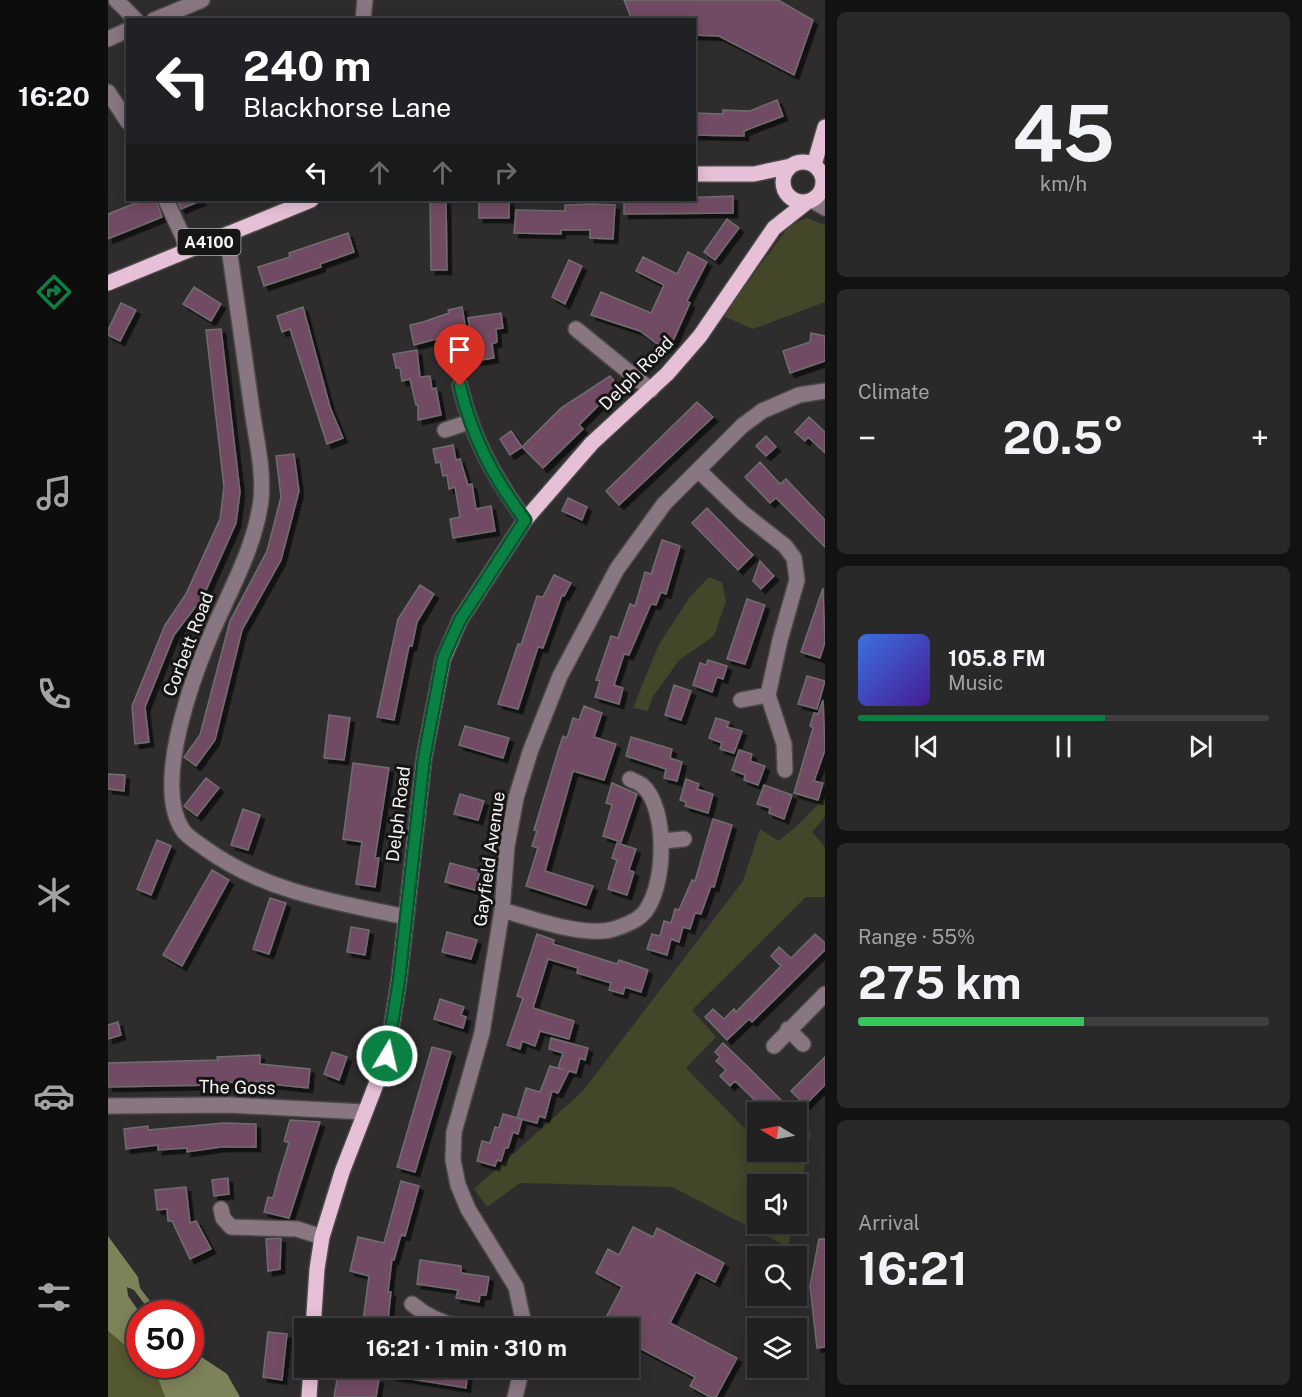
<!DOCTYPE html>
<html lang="en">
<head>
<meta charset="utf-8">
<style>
  :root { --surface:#222122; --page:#2a292a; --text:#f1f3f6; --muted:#a2a3a5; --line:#3f3e40; --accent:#0b8043 }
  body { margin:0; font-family:"Public Sans",sans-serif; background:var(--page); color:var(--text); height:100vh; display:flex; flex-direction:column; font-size:22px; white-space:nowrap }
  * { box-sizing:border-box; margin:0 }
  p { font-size:20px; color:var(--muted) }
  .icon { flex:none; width:33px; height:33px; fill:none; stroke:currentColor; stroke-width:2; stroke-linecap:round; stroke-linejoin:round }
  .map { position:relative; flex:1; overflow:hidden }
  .drawer { display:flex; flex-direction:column; gap:12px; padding:12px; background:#131213; width:477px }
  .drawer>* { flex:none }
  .guide { position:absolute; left:18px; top:18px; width:570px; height:183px; border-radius:0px; box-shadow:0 3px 15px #0003,0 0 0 2px var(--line); background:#202124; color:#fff; overflow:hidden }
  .needle { width:39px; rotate:280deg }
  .fabs { position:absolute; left:639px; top:1102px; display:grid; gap:12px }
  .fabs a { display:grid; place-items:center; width:60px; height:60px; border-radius:0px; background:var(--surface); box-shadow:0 3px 15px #0003,0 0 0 2px var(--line); font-size:30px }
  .speed { position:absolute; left:18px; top:1300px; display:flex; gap:12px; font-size:30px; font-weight:700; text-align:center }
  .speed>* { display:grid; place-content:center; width:78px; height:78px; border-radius:50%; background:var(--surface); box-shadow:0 3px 15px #0003,0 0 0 2px var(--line); line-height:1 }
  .speed .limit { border:9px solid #d22; background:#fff; color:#111 }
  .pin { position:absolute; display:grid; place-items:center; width:51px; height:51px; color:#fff; margin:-62px -26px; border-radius:50% 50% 50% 0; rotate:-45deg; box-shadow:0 0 6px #0007 }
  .pin .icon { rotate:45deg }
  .me { position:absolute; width:66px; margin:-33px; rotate:9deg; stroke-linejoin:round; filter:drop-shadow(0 0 4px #0008) }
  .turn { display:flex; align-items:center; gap:21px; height:126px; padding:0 18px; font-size:27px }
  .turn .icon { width:78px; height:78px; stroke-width:2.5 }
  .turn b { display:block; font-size:42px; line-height:51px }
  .lanes { display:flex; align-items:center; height:57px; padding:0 18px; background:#0003; justify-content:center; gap:30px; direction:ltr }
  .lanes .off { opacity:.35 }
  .big { font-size:45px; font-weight:700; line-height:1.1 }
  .drawer .widget { flex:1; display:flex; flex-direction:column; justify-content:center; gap:9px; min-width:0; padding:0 21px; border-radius:9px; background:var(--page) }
  .drawer .dial { align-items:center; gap:0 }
  .dial b { font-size:78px; line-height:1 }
  .song { display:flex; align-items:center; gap:18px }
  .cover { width:72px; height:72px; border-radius:9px; background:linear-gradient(135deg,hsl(220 70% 55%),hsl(260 70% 35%)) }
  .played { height:6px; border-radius:3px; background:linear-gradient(90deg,var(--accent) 60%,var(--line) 60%) }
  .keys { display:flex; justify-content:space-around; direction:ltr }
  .heat { display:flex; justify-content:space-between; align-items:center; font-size:33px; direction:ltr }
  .charge { height:9px; border-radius:4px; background:linear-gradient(90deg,#34c759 55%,var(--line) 0) }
  .trip { position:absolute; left:186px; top:1318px; width:345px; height:60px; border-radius:0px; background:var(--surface); box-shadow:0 3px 15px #0003,0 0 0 2px var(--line); font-weight:700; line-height:60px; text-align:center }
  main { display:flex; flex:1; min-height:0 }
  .menu { display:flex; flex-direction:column; width:108px; justify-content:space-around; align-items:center; background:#0e0d0e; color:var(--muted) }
  .menu .icon { width:42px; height:42px }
  .menu .current { color:var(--accent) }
  .menu b { font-size:27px; color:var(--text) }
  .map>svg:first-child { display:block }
</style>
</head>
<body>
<main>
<nav class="menu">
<b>16:20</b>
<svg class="icon current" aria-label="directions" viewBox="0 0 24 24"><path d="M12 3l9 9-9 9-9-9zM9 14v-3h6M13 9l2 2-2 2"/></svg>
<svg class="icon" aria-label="music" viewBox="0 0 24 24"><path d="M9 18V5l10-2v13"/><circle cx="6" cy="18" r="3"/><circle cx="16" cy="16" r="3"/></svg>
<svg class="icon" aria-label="phone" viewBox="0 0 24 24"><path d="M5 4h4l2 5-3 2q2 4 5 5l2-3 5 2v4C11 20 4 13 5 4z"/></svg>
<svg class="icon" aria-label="climate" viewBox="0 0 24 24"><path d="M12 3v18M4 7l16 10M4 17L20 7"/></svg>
<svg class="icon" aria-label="car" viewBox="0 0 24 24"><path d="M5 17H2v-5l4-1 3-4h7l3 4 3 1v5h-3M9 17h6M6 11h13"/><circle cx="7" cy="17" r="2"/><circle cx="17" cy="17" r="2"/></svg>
<svg class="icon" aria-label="filters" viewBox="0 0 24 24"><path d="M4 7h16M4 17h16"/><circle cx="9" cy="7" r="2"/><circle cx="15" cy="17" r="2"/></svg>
</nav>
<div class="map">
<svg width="717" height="1397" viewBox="0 0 717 1397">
  <defs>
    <filter id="shadow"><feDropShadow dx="4.5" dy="4.5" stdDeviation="0" flood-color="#0009"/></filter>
  </defs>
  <rect width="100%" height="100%" fill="#2e2c2d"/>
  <path fill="#434628" d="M699,218L717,225V302L645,329L615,316L682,225Z
    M601,577L614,582L618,601L606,636L571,660L544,698L540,711L525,708L550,646L581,598Z
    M717,797V817L704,832L717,847V897H698L584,1010L608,1037L578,1068L646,1138L649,1137L650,1152H688L689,1125L703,1133L689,1204L688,1185H650V1224H685L680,1247L564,1187L412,1183L379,1207L366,1189L475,1091L635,881L652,829L670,841L689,826Z"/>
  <path fill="#545930" d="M0,1331L31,1357L32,1365H53L49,1376L57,1397H0Z"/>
  <path fill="#7d8358" d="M0,1236L30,1277L32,1288L52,1314H44L26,1290L19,1287L20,1296L33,1314L31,1357L0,1331Z
    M83,1350L119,1374L132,1397H57L49,1376L53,1365H82Z"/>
  <path fill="#714c63" stroke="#706d6f" stroke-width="1.5" filter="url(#shadow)" d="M516,0H670L705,20L686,75L611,36L586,35V20H524Z
    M669,100L675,116L636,131V136L586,135V113L615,114V110L642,111Z
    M625,196V213L516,214V200Z
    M35,200H48L54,217L0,239V214Z
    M69,200H94L73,209Z
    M322,200H338L339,270H323Z
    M371,200H401V218H371Z
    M483,204L507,205L505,239L482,238V230H453V234L406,233L408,210L457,211V205Z
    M619,219L631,228L607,260L596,252Z
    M240,233L246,252L212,264L213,267L156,286L150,267L182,257L181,253Z
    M580,252L599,262L579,301L582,303L565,341L556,349L532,331L483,315L493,292L543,313L556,285L528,271L535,257L569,274Z
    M461,260L474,266L457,304L444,297Z
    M86,287L113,304L103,321L75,304Z
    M13,303L28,310L12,341L0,335V330Z
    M195,307L222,407L235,438L219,444L182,329L174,332L169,316Z
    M354,307L358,330L332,335V338L306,345L302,325L315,322L341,313L340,310Z
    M393,313L395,328L388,329L389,342L384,344L386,358L368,361L360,318Z
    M113,329L132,492L128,523L95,597L66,635L37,707L41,742L27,744L24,706L57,625L78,594L112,519L116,487L98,330Z
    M703,333L717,336V361L682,373L675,351L702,342Z
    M309,350L312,377L322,376L324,389L328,388L333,415L310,420V405H308L302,379L294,381L292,368H288L285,354Z
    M502,376L510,386L471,425L475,429L435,468L414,447L453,408Z
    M589,402L605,417L511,505L498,491Z
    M701,417L717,432V453L700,437L697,441L687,432Z
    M403,431L414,447L402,455L392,439Z
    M658,436L668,447L658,456L648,446Z
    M345,445L348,460L352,459L360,485L364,484L368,509L383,506L387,531L345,538L342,519L352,517L347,487L341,489L339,475L335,476L332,462L328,463L325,449Z
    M186,454L191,491L173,560L134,630L107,740L88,766L76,757L92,735L122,621L159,551L173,497L168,456Z
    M652,462L672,484L678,479L717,520V547L668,498L662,503L637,477Z
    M460,498L479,507L474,520L454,511Z
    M599,508L645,555L630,570L584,523Z
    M554,540L572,546L558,594L553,592L548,605L543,604L521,655L516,654L506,685L515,688L511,704L487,697L492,681L488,680L503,636L510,638L522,604L527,606L537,572L543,574Z
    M652,561L666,576L653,589L645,581Z
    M446,575L463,583L456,596L454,595L435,648L430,647L410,709L390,704L410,644L413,645L429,596L435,597Z
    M312,585L326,594L309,622L304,646H301L286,720L269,717L290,619Z
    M715,588L717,642L712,658L693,652Z
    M639,599L657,605L637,664L619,659Z
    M600,660L619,666L615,679L609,677L604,692L585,685L592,663L598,665Z
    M699,676L717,681L709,709L690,704Z
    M566,685L583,691L573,720L557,715Z
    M715,700L717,750L706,781L715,783L710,800L686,793L705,728L702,726L706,713L710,714Z
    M476,706L494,713L486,737L508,744L496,780L465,771L437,871L485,886L478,905L418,886L430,848L424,846L429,831L426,830L450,751L455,736L459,738L465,718L471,720Z
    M221,715L242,718L236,760L216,758Z
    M608,718L621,722L619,727L634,731L626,753L612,749L614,743L601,738Z
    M357,726L401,738L395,758L351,745Z
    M523,737L564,749L562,758L574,762L569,781L556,778L558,769L518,756Z
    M631,750L644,754L642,761L657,766L650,785L636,780L637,775L624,770Z
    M245,763L281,768L267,858H271L267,887L248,884L254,842L235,839Z
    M0,774L17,775L16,791L0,789Z
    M98,778L111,788L89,816L76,806Z
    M578,779L591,784L589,789L605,794L600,813L577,806L578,802L572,800Z
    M504,783L529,794L513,842L495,836L504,805L498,803Z
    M656,785L684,795L676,819L661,813L662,808L649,804Z
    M352,794L376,801L370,820L346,814Z
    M135,809L152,815L140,850L123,845Z
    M605,819L624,825L606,887L603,886L593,914L587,913L582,929L575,927L571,942L563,939L559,955L539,949L544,934L552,936L556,921L563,923L567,909L571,910L584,880L587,881Z
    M49,840L63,846L43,895L29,889Z
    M509,843L528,849L521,870L526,872L519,895L500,889L509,860L504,858Z
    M342,863L372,871L367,890L337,882Z
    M104,870L121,880L74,966L55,955Z
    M162,898L178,903L161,954L145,949Z
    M243,927L261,930L257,955L239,952Z
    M339,932L369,940L363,959L334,952Z
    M429,934L446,940L445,944L509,964L511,960L540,970L533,992L517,987L515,994L501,990L503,983L469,973L470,968L440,959L425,1008L466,1021L461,1039L432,1031L427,1046L414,1041L412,1049L399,1045L415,998L409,996Z
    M707,934L717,943V950L644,1022L641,1019L619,1040L597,1017L605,1009L616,1019L626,1009L628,1012L673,966L663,956L671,947L683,958Z
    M332,999L356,1007L353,1015L358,1017L355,1028L326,1019Z
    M10,1022L13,1035L0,1039V1025Z
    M443,1038L480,1048L477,1060L472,1058L468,1073L461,1071L450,1093L444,1091L437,1118L431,1116L429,1123L409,1118L418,1088L432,1092L442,1066L457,1070L450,1068L455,1053L441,1049Z
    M615,1043L640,1067L686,1113H660L627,1081L622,1086L612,1076L618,1070L608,1061L612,1057L607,1052Z
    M324,1047L343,1052L307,1172L289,1167Z
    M224,1052L239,1057L231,1080L216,1074Z
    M152,1055V1064L202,1069L200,1088L162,1084V1081L104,1083V1085L0,1087V1063L110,1060L109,1057Z
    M717,1057V1085L697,1105L683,1091Z
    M395,1114L414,1119L410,1134L405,1132L400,1148H397L393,1161L389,1160L387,1166L369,1161L374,1141L382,1143L387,1127L391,1128Z
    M182,1120L212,1122L181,1218L156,1212L160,1197L165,1198L171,1175L181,1143L176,1141Z
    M116,1123L148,1124V1147H113L79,1152V1148L50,1150V1145L18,1149L16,1129L40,1126V1130Z
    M120,1178L121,1194L106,1196L104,1180Z
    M293,1181L311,1186L297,1236L293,1235L286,1260L284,1259L280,1292H283L279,1329H264L265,1323L255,1321L261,1276L242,1271L250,1237L276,1243Z
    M78,1187L82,1223L88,1221L103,1249L82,1259L64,1221H60L59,1209L49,1210L47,1190Z
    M525,1227L545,1237L549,1228L616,1263L607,1282L588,1272L562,1323L629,1358L608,1397H602L582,1386L587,1377L520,1342V1329H492L514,1287L488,1273L500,1249L511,1255Z
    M173,1238L172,1269L160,1271L158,1239Z
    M711,1239H717V1347L709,1348L702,1286Z
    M312,1260L353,1266V1273L381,1277L378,1295H372L371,1302L348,1298L350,1290L309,1284Z
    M160,1332L179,1334L174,1380L155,1377Z
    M231,1368H249L248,1375L271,1379L268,1397H226Z
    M288,1368H360L358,1388L284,1376Z"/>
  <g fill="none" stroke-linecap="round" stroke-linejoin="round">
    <defs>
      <path id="minor" d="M8,0L28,20
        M46,20L94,0
        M255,20L257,0
        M0,39L20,30
        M0,92L20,122
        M715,179L717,182
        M58,200L81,250
        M705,201L717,208
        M119,234C127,293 136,351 144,410C148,438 156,471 153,500C147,547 123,588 104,632C85,677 45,783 74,829C79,837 90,843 98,849C158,892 227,902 298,917
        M468,329L543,390
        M352,386C365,440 385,475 417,520
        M337,430L361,422
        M591,471L635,513L677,546L686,558L689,580L672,640L660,695L676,744L677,770
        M633,700L660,695
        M554,841L576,839
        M394,910C423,918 476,938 506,929C515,926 527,922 534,915C558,892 561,808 534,785C531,783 526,781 522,779
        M680,1029L695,1044
        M666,1046L717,994
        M0,1106L121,1105L256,1112
        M113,1209L115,1218L123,1227L189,1229L214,1237
        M304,1304C340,1334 373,1328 417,1328
        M417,1329L408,1287L360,1209L350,1185L345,1160L346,1132L374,1033L394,910L399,846L408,798L422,752L452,676L509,569L556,504L634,426L654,411L691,395L717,391
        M278,1369L279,1368
        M407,1397L414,1368"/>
      <path id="major" d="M675 182a20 20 0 1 1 40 0a20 20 0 1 1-40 0Z
        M706,165L717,127
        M586,174H646L683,166
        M0,283L203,200
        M205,1329L209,1269L214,1237L234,1172L279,1056L291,980L316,758L335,659L352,620L417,520L484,443L559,374L592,336L666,228L699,202
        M201,1397L203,1368"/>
    </defs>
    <use href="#minor" stroke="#4a4849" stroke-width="18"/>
    <use href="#major" stroke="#4a4849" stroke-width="18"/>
    <use href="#minor" stroke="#887681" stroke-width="15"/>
    <use href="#major" stroke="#e5c0d6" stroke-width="15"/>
  </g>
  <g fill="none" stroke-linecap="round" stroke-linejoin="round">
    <defs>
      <path id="route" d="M279,1056L291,980L316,758L335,658L352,620L417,520C386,478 364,438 352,386"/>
    </defs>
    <use href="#route" stroke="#07532c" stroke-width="15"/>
    <use href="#route" stroke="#0b8043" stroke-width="10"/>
  </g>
  <g text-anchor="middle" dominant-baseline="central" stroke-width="6" stroke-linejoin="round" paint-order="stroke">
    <rect fill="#161515" stroke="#b2b0b1" stroke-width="1.5" x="69.5" y="229" width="63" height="26" rx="4.5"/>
    <g font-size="16" font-weight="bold" fill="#f5f3f4">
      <text x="101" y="242">A4100</text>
    </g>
    <g font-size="18" fill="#f5f3f4" stroke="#161515">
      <text transform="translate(528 373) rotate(-45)">Delph Road</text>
      <text transform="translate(80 644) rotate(-69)">Corbett Road</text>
      <text transform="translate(290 814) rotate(-83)">Delph Road</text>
      <text transform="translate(381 859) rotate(-82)">Gayfield Avenue</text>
      <text transform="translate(129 1087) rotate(1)">The Goss</text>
    </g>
  </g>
</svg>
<div class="fabs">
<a><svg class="needle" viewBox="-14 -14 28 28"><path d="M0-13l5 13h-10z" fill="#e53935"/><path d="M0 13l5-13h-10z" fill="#a2a3a5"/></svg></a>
<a><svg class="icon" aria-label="sound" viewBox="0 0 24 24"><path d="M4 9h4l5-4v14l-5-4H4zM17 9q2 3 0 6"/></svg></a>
<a><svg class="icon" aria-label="search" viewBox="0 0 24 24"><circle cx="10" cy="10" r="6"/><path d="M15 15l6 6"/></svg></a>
<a><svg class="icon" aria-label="layers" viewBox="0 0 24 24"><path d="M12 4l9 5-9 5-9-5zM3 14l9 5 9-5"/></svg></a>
</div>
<div class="speed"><div class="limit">50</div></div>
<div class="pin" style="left:352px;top:386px;background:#d93025"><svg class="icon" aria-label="arrive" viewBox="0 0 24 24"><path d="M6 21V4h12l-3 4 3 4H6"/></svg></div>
<svg class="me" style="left:279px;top:1056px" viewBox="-20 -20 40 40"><circle r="17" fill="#0b8043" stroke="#fff" stroke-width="3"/><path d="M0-11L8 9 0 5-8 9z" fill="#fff"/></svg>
<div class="trip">16:21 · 1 min · 310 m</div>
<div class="guide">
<div class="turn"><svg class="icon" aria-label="left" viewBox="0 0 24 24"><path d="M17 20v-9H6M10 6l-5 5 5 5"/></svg><div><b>240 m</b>Blackhorse Lane</div></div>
<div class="lanes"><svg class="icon" aria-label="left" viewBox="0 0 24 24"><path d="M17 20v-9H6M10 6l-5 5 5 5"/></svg><svg class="icon off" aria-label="ahead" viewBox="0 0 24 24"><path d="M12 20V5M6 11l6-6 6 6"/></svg><svg class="icon off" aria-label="ahead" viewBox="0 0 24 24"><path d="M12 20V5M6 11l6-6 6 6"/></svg><svg class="icon off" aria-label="right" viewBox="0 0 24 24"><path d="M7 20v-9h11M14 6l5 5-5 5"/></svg></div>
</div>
</div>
<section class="drawer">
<div class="widget dial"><b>45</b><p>km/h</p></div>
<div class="widget"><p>Climate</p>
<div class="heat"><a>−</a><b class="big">20.5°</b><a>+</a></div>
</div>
<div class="widget">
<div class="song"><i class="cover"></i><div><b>105.8 FM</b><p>Music</p></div></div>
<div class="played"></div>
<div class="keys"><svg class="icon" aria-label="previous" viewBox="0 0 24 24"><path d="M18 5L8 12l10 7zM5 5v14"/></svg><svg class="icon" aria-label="pause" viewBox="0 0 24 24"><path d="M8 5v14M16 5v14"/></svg><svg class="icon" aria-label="next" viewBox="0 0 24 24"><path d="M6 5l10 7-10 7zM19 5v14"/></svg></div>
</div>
<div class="widget"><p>Range · 55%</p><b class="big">275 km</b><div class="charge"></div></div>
<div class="widget"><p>Arrival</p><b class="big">16:21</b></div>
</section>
</main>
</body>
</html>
